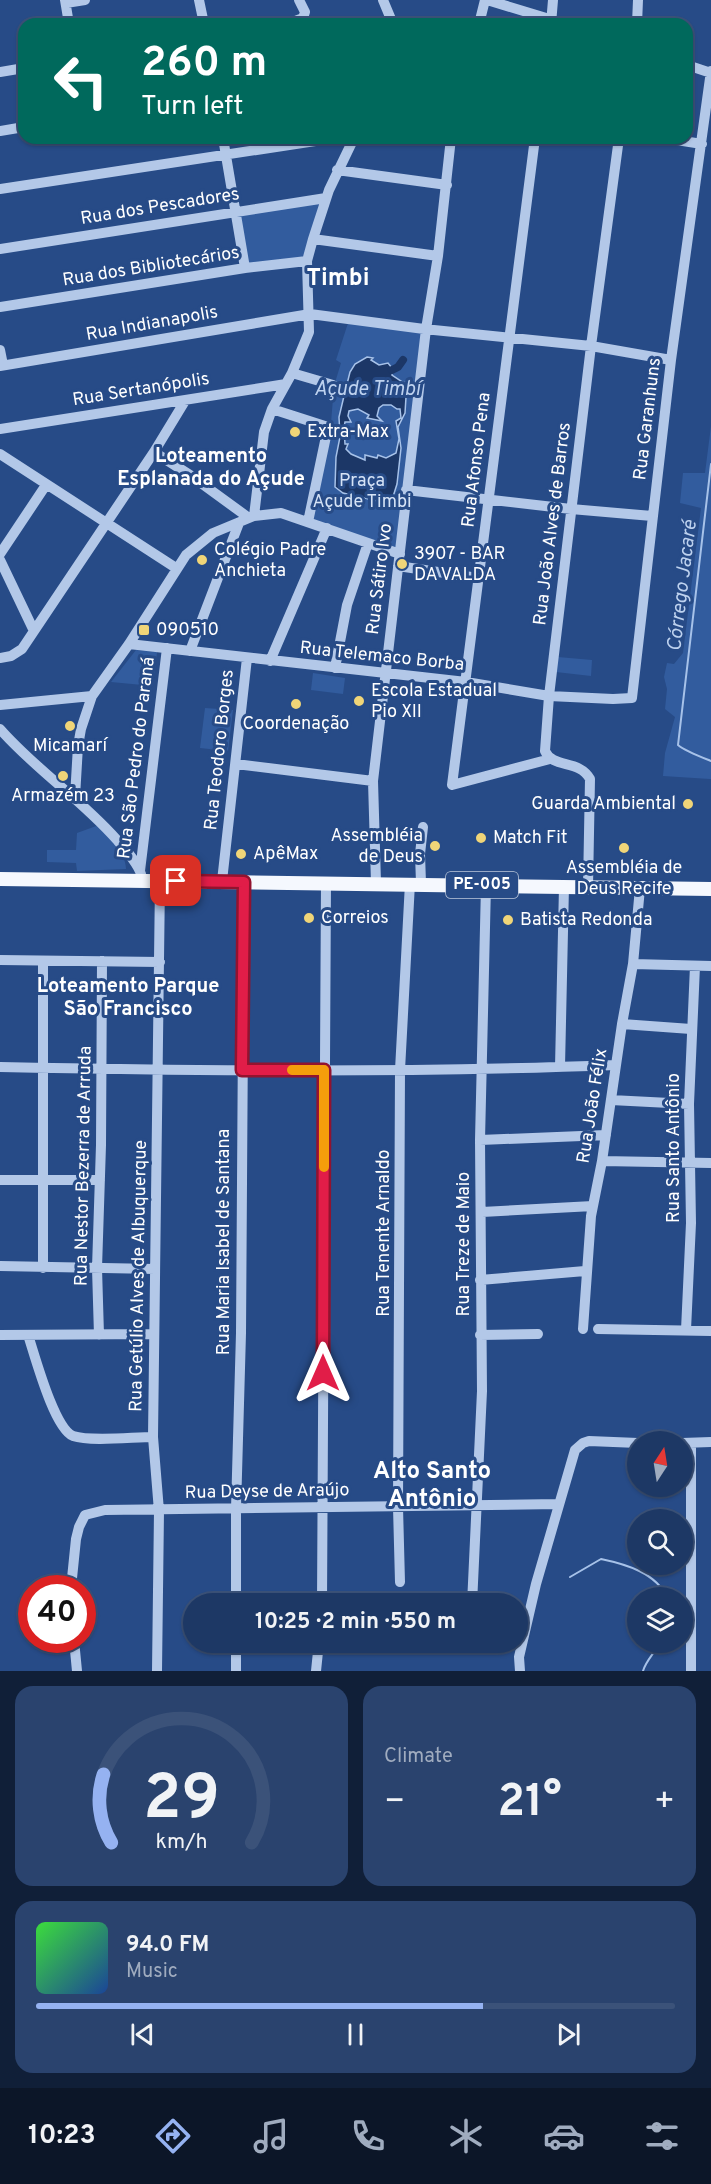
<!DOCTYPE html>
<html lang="en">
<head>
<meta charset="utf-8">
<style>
  :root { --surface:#1d3865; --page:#2a436e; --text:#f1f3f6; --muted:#a0acbf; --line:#3b5279; --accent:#95b2f1 }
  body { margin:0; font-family:Overpass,sans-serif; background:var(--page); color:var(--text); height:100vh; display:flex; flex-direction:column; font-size:22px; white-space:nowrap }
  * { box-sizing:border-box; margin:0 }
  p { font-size:20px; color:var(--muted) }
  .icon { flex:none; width:33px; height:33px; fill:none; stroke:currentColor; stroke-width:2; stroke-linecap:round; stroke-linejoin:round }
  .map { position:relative; height:1671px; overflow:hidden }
  .panel { display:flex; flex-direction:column; gap:15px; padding:15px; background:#101f38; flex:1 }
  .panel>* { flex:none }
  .guide { position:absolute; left:18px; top:18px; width:675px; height:126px; border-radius:18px; box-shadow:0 2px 4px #0004,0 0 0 2px var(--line); background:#00695c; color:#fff; overflow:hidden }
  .needle { width:39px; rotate:12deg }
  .tools { position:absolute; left:627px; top:1431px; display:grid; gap:12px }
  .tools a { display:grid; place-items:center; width:66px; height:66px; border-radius:50%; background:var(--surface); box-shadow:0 2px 4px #0004,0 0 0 2px var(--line); font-size:30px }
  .speed { position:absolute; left:18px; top:1575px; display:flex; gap:12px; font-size:30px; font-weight:700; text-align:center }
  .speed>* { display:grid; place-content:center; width:78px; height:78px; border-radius:50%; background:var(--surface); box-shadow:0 2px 4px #0004,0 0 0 2px var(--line); line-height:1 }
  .speed .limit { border:9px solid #d22; background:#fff; color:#111 }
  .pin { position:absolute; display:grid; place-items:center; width:51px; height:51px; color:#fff; margin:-26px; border-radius:12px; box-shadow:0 3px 9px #0006 }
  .me { position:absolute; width:66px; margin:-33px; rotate:0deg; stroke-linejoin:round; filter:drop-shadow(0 0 4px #0008) }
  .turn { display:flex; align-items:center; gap:21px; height:126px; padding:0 24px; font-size:27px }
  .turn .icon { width:78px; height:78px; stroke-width:2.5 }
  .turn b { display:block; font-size:42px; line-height:51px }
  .big { font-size:45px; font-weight:700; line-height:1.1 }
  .panel .widget { flex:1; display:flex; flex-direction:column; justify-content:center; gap:9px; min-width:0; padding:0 21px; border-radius:18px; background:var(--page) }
  .panel .dial { align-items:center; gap:0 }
  .dial svg { height:156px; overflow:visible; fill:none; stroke:var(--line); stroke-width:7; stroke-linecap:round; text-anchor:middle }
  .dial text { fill:var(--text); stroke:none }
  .song { display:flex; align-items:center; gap:18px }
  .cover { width:72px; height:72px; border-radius:9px; background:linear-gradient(135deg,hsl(120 70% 55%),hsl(220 70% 35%)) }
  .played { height:6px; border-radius:3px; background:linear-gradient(90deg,var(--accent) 70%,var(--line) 70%) }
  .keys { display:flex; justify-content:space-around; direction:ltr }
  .heat { display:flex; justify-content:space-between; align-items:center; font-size:33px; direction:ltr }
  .panel .tiles { flex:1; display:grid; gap:15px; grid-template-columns:1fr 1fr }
  .widget:last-child { grid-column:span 2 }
  .trip { position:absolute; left:183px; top:1593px; width:345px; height:60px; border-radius:30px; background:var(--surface); box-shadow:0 2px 4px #0004,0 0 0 2px var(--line); font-weight:700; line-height:60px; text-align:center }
  .menu { display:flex; height:96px; justify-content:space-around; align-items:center; background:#0c1628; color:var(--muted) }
  .menu .icon { width:42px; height:42px }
  .menu .selected { color:var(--accent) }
  .menu b { font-size:27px; color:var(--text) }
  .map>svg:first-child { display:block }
</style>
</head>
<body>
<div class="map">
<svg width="711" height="1671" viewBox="0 0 711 1671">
  <rect width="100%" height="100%" fill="#274b87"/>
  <path fill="#325c9e" d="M326,198L307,261L245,268L235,211Z
    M349,320L424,329L397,550L312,520L330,435L334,386L341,363L336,360Z
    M711,426V779H710L663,776L665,753L675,717L665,709L667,689L664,677L667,663L674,664L683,653L701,508L680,503L683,473H705Z
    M136,650L157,652L153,686L111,682Z
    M558,657L592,660L591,676L556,672Z
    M313,673L345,678L343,694L311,690Z
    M205,708L233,710L228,751L200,748Z
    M99,825C110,837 126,853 126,869L77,871L76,863L47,862V850H76L77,833Z"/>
  <path fill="#1c3767" stroke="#a7c2e9" stroke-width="1.5" fill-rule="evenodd" d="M367,357L373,358L371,360L379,365L388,363L392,368V375L404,383L407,381L405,413L398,427L401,448L397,484L392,500L386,503L343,493L335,487L336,457L340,437L339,417L344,396L350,372L355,364ZM383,405H391L397,409H400L401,418L396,421L399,439L396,453L386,458L378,455L377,458L365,455V460L351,454L346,449L348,444H345L344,428L345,422H351L348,416L349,411L358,409L369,415L367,418L382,421L377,416L379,408Z"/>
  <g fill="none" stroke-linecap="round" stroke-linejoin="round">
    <path stroke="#a7c2e9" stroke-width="2" d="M711,464L678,745C685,751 701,757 711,761
      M570,1577L601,1559C625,1564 657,1573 667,1598
      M643,1671C646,1660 655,1653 660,1642"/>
    <path stroke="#1c3767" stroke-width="8" d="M392,370L398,367L403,360"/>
    <path stroke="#b3c8e8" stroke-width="10" d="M65,0L69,24
      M199,0L204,24
      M383,0L393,24
      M487,0L566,24
      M66,3L85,0
      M288,24L303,18L305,12L299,0
      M479,24L485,0
      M551,24L553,0
      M637,24L638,0
      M687,65L711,73
      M0,72L24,68
      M0,131L24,127
      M223,138L245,268
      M535,138L452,785L550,759
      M664,138L702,144
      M337,170L447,185
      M0,189L335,138
      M313,239L438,256
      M0,249L326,198
      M0,307L245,268L307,261
      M0,350L3,365
      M0,366L310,314L424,329L591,346L671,360
      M292,373L333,385
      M272,409L328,427L308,522
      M0,429L286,384
      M154,452L190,475L249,518
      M0,454L176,568
      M406,490L571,509L652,516
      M254,516L281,513L400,554
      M0,554L46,485
      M0,560L34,631
      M398,566L478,578
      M129,644L466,682L549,696L613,699L632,698L671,360L711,71
      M190,651L239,523
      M0,658L11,656L22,649L154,452L185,401
      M270,661L327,528
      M335,668L347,605L368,543
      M0,705L92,696
      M0,729C36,770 81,799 117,840C126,850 137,862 141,874
      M236,764L373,781
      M75,797L78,746L81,729L92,696L129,644L186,555L213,533L254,516L264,432L272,409L292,373L309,332L307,261L313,239L329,190L354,138
      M140,871L167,648
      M222,881L247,658
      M376,883L373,781L426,329L438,256L451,138
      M421,883L420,854L423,827
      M588,887L590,779C579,759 553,769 545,751L549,696L591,346L619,138
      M0,960L160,962
      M43,961V1268
      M633,964L711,966
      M622,1024L691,1029
      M0,1067C205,1071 411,1073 616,1065
      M560,1067L564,886
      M611,1100L689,1104
      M480,1140L606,1135
      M602,1161L711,1163
      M0,1180H100
      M482,1212L593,1206
      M0,1266L155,1269
      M480,1280L585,1271
      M583,1329L591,1216L602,1161L622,1024L633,964L640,888
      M598,1329L711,1331
      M686,1330L691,1223L689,1104L695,966
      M0,1335L154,1334
      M28,1335C35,1356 54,1428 73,1436C91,1442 133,1437 153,1437
      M99,1335L97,1268L101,1145L102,961
      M480,1335L538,1334
      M682,1443L711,1442
      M400,1582L398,1507L400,1070L410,883
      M71,1588L76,1539L79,1527L85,1515L105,1510L559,1504
      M236,1604V1509L241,1333L244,882
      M322,1604L326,882
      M472,1604L482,1391L480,1140L486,885
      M74,1640L77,1671
      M236,1642V1671
      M157,1671L159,1511L153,1437L160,881
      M316,1671L319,1642
      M520,1671L519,1657L536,1584L575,1450L583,1443L589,1441L638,1443
      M691,1671V1443"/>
    <path stroke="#f5f8fe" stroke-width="14" d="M0,879L711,889"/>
  </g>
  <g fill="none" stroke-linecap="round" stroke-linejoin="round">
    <defs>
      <path id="route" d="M176,881L244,882L242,1070H324L323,1373"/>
    </defs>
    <use href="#route" stroke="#92132f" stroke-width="15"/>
    <use href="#route" stroke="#e11d48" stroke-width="10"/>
    <path stroke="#f59e0b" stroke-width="10" d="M292,1070H324V1167"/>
  </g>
  <g fill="#f0d578" stroke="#274b87" stroke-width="2">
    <circle cx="295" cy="432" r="6"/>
    <circle cx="202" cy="560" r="6"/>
    <circle cx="402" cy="564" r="6"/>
    <rect x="138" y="624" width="12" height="12" rx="3"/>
    <circle cx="359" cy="701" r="6"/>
    <circle cx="296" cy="704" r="6"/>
    <circle cx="70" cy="726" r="6"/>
    <circle cx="63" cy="776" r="6"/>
    <circle cx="688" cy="804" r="6"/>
    <circle cx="481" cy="838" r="6"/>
    <circle cx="435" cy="846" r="6"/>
    <circle cx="624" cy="848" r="6"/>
    <circle cx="241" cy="854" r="6"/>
    <circle cx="309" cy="918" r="6"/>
    <circle cx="508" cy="920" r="6"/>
  </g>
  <g text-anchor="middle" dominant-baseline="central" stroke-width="6" stroke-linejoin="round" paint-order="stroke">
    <rect fill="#274b87" stroke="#bec9db" stroke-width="1.5" x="446" y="872" width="72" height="26" rx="4.5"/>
    <g font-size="16" font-weight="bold" fill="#fff">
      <text x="482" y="885">PE-005</text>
    </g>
    <g font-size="18" fill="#fff" stroke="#274b87">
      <text transform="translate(160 207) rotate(-9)">Rua dos Pescadores</text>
      <text transform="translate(151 267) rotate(-9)">Rua dos Bibliotecários</text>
      <text transform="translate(152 324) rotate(-10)">Rua Indianapolis</text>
      <text transform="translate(141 390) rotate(-9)">Rua Sertanópolis</text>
      <text transform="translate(648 419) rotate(-83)">Rua Garanhuns</text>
      <text transform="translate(477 460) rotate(-83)">Rua Afonso Pena</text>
      <text transform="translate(553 524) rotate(-83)">Rua João Alves de Barros</text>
      <text transform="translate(380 579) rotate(-83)">Rua Sátiro Ivo</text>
      <text transform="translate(382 657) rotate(6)">Rua Telemaco Borba</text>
      <text transform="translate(220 750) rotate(-84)">Rua Teodoro Borges</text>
      <text transform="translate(137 758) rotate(-83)">Rua São Pedro do Paraná</text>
      <text transform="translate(593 1106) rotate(-81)">Rua João Félix</text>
      <text transform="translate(674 1148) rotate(-90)">Rua Santo Antônio</text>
      <text transform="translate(84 1166) rotate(-89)">Rua Nestor Bezerra de Arruda</text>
      <text transform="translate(384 1233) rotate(-90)">Rua Tenente Arnaldo</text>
      <text transform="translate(224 1242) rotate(-90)">Rua Maria Isabel de Santana</text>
      <text transform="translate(464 1244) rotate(-90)">Rua Treze de Maio</text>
      <text transform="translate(139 1276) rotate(-89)">Rua Getúlio Alves de Albuquerque</text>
      <text transform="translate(267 1492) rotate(-1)">Rua Deyse de Araújo</text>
    </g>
    <g font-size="18" fill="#fff" stroke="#274b87" text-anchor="start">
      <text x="307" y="432">Extra-Max</text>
      <text x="214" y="550">Colégio Padre<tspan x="214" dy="21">Anchieta</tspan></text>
      <text x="414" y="554">3907 - BAR<tspan x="414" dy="21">DA VALDA</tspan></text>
      <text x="156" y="630">090510</text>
      <text x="371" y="691">Escola Estadual<tspan x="371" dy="21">Pio XII</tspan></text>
      <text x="296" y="724" text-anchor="middle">Coordenação</text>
      <text x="70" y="746" text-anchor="middle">Micamarí</text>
      <text x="63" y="796" text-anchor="middle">Armazém 23</text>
      <text x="676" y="804" text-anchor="end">Guarda Ambiental</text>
      <text x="423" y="836" text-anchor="end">Assembléia<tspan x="423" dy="21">de Deus</tspan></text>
      <text x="493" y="838">Match Fit</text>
      <text x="253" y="854">ApêMax</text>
      <text x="624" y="868" text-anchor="middle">Assembléia de<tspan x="624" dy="21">Deus Recife</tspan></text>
      <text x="321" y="918">Correios</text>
      <text x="520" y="920">Batista Redonda</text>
    </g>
    <g font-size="18" fill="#d6e3f6" stroke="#274b87">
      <text x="362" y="481">Praça<tspan x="362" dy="21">Açude Timbi</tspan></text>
    </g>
    <g font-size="20" font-style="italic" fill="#bed2ef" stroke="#274b87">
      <text x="367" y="390">Açude Timbí</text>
      <text transform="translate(683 586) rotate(-83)">Córrego Jacaré</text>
    </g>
    <g font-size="20" font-weight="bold" fill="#fff" stroke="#274b87">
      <text x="211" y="457">Loteamento<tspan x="211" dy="23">Esplanada do Açude</tspan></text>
      <text x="128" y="987">Loteamento Parque<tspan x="128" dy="23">São Francisco</tspan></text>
    </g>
    <g font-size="24" font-weight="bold" fill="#fff" stroke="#274b87">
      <text x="338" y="279">Timbi</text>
      <text x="432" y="1472">Alto Santo<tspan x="432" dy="28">Antônio</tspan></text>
    </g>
  </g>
</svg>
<div class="tools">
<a><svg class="needle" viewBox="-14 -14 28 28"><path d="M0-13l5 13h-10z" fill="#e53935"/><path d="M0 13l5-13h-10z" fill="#a0acbf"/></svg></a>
<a><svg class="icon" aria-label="search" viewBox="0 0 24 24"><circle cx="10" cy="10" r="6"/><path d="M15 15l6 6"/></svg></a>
<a><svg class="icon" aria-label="layers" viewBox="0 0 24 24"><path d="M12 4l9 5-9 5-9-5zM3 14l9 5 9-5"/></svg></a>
</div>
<div class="speed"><div class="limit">40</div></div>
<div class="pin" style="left:176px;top:881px;background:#d93025"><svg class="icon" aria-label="arrive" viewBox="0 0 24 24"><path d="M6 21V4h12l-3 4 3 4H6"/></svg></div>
<svg class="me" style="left:323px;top:1373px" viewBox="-20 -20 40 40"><path d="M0-17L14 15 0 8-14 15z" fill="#e11d48" stroke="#fff" stroke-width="4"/></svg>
<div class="trip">10:25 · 2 min · 550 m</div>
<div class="guide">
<div class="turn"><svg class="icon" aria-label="left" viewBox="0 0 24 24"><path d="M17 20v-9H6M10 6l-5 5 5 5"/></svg><div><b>260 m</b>Turn left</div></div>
</div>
</div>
<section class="panel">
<div class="tiles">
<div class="widget dial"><svg viewBox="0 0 100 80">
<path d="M14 69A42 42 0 1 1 86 69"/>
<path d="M14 69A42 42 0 0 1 10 34" stroke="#95b2f1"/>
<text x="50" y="56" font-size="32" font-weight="700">29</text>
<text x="50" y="72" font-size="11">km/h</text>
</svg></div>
<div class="widget"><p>Climate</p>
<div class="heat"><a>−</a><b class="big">21°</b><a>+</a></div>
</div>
<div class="widget">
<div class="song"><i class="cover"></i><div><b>94.0 FM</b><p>Music</p></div></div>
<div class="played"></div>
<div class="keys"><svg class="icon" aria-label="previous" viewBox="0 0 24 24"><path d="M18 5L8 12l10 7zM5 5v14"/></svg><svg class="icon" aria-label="pause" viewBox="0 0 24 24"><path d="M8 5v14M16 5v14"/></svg><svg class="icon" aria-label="next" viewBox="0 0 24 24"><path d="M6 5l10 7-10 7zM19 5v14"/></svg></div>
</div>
</div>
</section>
<nav class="menu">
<b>10:23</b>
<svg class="icon selected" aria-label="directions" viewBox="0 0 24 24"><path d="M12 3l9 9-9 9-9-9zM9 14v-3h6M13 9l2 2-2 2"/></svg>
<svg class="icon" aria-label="music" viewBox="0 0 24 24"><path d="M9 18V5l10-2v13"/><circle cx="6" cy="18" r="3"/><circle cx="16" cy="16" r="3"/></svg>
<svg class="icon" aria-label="phone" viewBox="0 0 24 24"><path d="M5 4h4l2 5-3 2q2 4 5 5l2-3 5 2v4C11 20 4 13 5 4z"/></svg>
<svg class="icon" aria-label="climate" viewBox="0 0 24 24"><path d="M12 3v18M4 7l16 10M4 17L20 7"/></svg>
<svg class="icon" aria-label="car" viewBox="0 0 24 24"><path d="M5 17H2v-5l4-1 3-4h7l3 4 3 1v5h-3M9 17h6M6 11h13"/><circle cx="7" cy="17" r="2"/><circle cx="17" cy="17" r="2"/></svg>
<svg class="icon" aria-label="filters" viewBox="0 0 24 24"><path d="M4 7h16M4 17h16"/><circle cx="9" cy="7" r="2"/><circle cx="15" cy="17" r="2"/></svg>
</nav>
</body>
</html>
